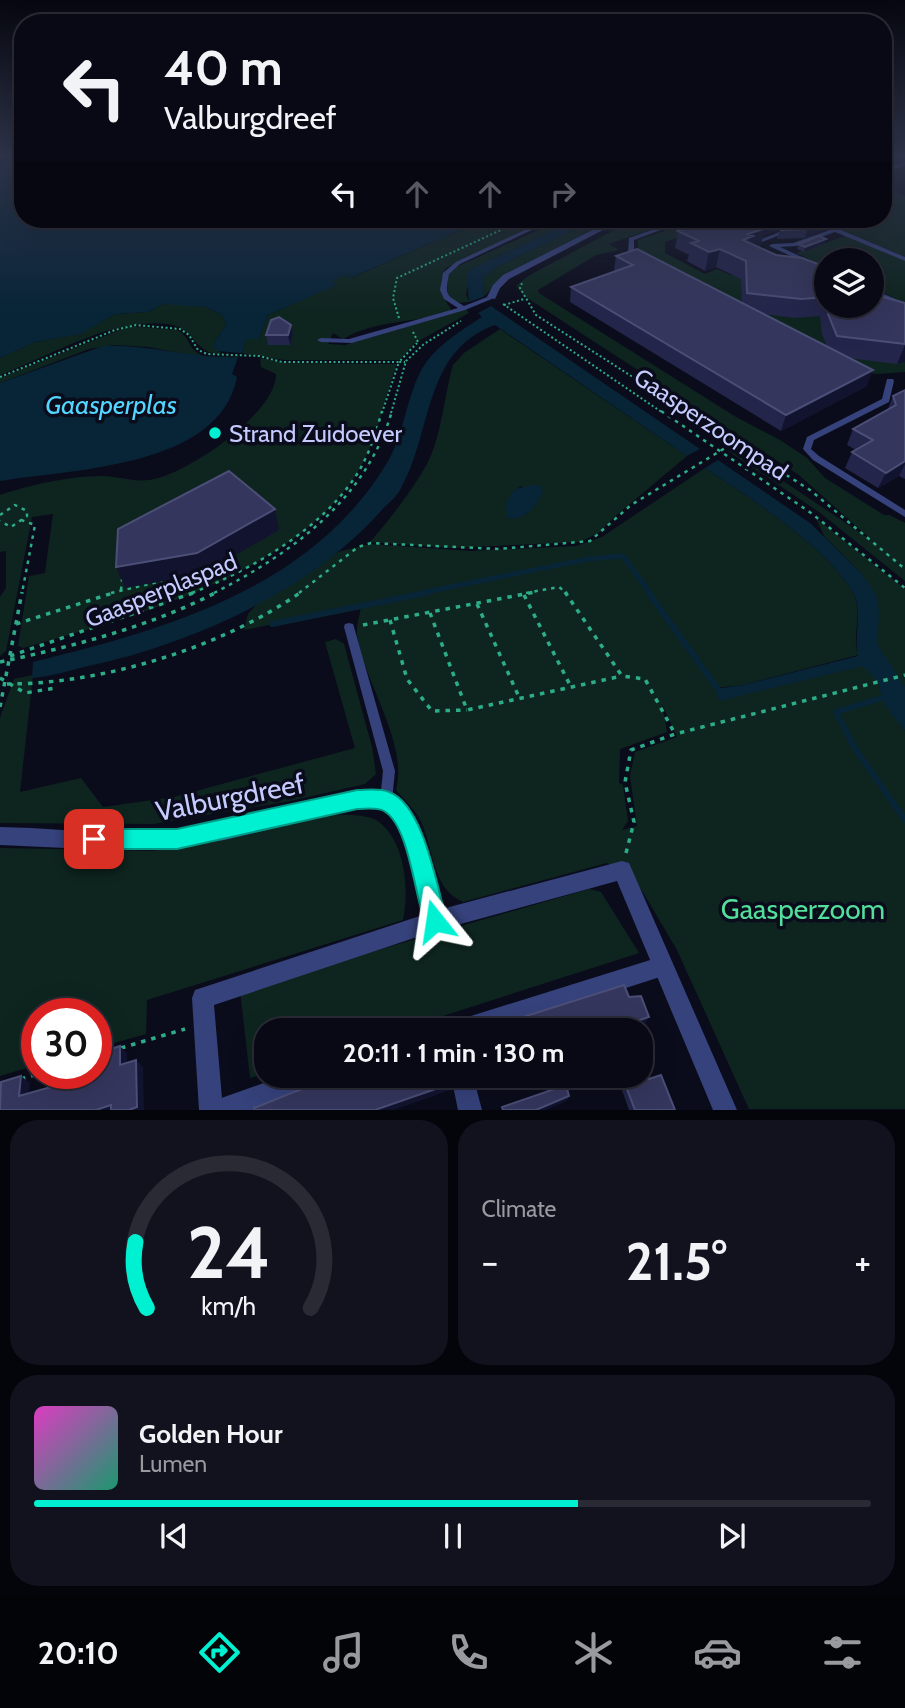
<!DOCTYPE html>
<html lang="en">
<head>
<meta charset="utf-8">
<style>
  :root { --surface:#080914; --page:#11121d; --text:#f1f3f6; --muted:#989aa0; --line:#292a34; --accent:#00f0d2 }
  body { margin:0; font-family:Cabin,sans-serif; background:var(--page); color:var(--text); height:100vh; display:flex; flex-direction:column; font-size:26px; white-space:nowrap }
  * { box-sizing:border-box; margin:0 }
  p { font-size:23px; color:var(--muted) }
  .icon { flex:none; width:38px; height:38px; fill:none; stroke:currentColor; stroke-width:2; stroke-linecap:round; stroke-linejoin:round }
  .map { position:relative; height:1110px; overflow:hidden }
  .panel { display:flex; flex-direction:column; gap:10px; padding:10px; background:#04050b; flex:1 }
  .panel>* { flex:none }
  .top-card { position:absolute; left:14px; top:14px; width:878px; height:214px; border-radius:28px; box-shadow:0 7px 28px #0002,0 0 0 2px var(--line); background:#080914; color:var(--text); overflow:hidden }
  .fabs { position:absolute; left:814px; top:248px; display:grid; gap:14px }
  .fabs a { display:grid; place-items:center; width:70px; height:70px; border-radius:50%; background:var(--surface); box-shadow:0 7px 28px #0002,0 0 0 2px var(--line); font-size:35px }
  .speed { position:absolute; left:21px; top:998px; display:flex; gap:14px; font-size:35px; font-weight:700; text-align:center }
  .speed>* { display:grid; place-content:center; width:91px; height:91px; border-radius:50%; background:var(--surface); box-shadow:0 7px 28px #0002,0 0 0 2px var(--line); line-height:1 }
  .speed .limit { border:10px solid #d22; background:#fff; color:#111 }
  .pin { position:absolute; display:grid; place-items:center; width:60px; height:60px; color:#fff; margin:-30px; border-radius:14px; box-shadow:0 4px 10px #0006 }
  .me { position:absolute; width:77px; margin:-38px; rotate:345deg; stroke-linejoin:round; filter:drop-shadow(0 0 5px #0008) }
  .turn { display:flex; align-items:center; gap:24px; height:147px; padding:0 35px; font-size:32px }
  .turn .icon { width:91px; height:91px; stroke-width:2.5 }
  .turn b { display:block; font-size:49px; line-height:60px }
  .lanes { display:flex; align-items:center; height:66px; padding:0 35px; background:#0003; justify-content:center; gap:35px; direction:ltr }
  .lanes .off { opacity:.35 }
  .big { font-size:52px; font-weight:800; line-height:1.1 }
  .panel .widget { flex:1; display:flex; flex-direction:column; justify-content:center; gap:10px; min-width:0; padding:0 24px; border-radius:28px; background:var(--page) }
  .panel .dial { align-items:center; gap:0 }
  .dial svg { height:182px; overflow:visible; fill:none; stroke:var(--line); stroke-width:7; stroke-linecap:round; text-anchor:middle }
  .dial text { fill:var(--text); stroke:none }
  .song { display:flex; align-items:center; gap:21px }
  .cover { width:84px; height:84px; border-radius:10px; background:linear-gradient(135deg,hsl(310 70% 55%),hsl(160 70% 35%)) }
  .played { height:7px; border-radius:4px; background:linear-gradient(90deg,var(--accent) 65%,var(--line) 65%) }
  .keys { display:flex; justify-content:space-around; direction:ltr }
  .heat { display:flex; justify-content:space-between; align-items:center; font-size:38px; direction:ltr }
  .panel .tiles { flex:1; display:grid; gap:10px; grid-template-columns:1fr 1fr }
  .widget:last-child { grid-column:span 2 }
  .trip { position:absolute; left:254px; top:1018px; width:399px; height:70px; border-radius:28px; background:var(--surface); box-shadow:0 7px 28px #0002,0 0 0 2px var(--line); font-weight:800; line-height:70px; text-align:center }
  .tab-bar { display:flex; height:112px; justify-content:space-around; align-items:center; background:#030408; color:var(--muted) }
  .tab-bar .icon { width:49px; height:49px }
  .tab-bar .selected { color:var(--accent) }
  .tab-bar b { font-size:32px; color:var(--text) }
  .map>svg:first-child { display:block }
</style>
</head>
<body>
<div class="map">
<svg width="905" height="1110" viewBox="0 0 905 1110">
  <rect width="100%" height="100%" fill="#0b0c1b"/>
  <path fill="#0e251f" fill-rule="evenodd" d="M884,188L905,196V257L841,230L859,224L849,219H884Z
    M486,219H548L446,268C437,284 441,295 451,309L447,313C413,323 375,320 343,339L333,333L328,344L345,345L466,309L469,313L415,343L400,360H284L242,353L246,339H259L268,315L336,285L331,281L345,275L351,278Z
    M563,219H576L472,269L466,294L469,302L457,303L447,293L448,274L454,268Z
    M596,219H613L507,273L483,297L484,276L495,268Z
    M635,219H681L609,244L619,250L596,255L538,290L539,293L736,417L780,440L807,458L825,478L884,515H889L905,523V581L819,512L728,451L734,448L874,542L799,475L524,296L516,286L528,276Z
    M699,219L718,224L665,242V253L705,274L717,269L731,275L787,255L826,273V306H872V293L905,309V372L877,374L862,372L638,253V240Z
    M845,236L905,261V303L872,288V261H826V267L796,253Z
    M176,303L205,307L221,314L226,325L213,345L221,353C196,357 196,328 168,324C113,317 51,355 0,375V358L35,342L79,334L116,314L148,312L163,304Z
    M130,326L177,330C188,335 188,345 196,352C208,361 234,356 248,356L198,357L149,347L114,345L89,349L0,383V378Z
    M500,329L687,456L613,518L600,532L580,542L451,548L370,542C392,517 411,492 427,464C442,435 444,396 453,365L464,353ZM522,486L528,513L511,519C510,504 506,493 522,486Z
    M260,358L288,363L397,364C383,401 377,444 354,478C286,577 132,617 23,648L18,646L29,576L45,573L53,514L32,517L6,651L0,656V597L6,588V551L0,552V495C30,485 69,476 101,476C117,476 133,482 149,480C184,477 277,413 276,374L261,367Z
    M705,468C747,496 830,549 853,593C864,614 851,634 858,655L743,685L715,688L719,700L861,666L860,572L824,536L816,518L905,589V729L900,724L905,731V1109H749L677,950L644,894L629,874L607,863L463,902C429,887 435,844 418,816C412,807 403,798 396,790C409,743 363,681 357,634C356,625 360,615 361,607L244,630L248,614L260,601L338,552L370,544L470,551L576,546L602,537ZM662,704L677,737L635,752L630,776L637,826L622,830L628,821L623,785L619,783L620,749L667,732Z
    M336,639L344,644L372,747L376,774L365,784L290,801L153,824L0,823V718L14,679L33,675L20,792L81,778L103,807L174,797L355,748L325,642Z
    M326,815C341,815 367,813 379,822C406,843 409,891 403,920L147,1000L146,1034L96,1048V1013H37V1065L0,1076V848L152,851L217,841Z
    M589,889L601,892L639,953L396,1031H266V1073L250,1078L240,990Z"/>
  <path fill="#082437" d="M0,156H23V219H486L350,278L345,275L332,281L337,285L268,315L259,339H246L242,353L216,351L213,345L226,325L221,314L205,307L163,304L148,312L116,314L80,334L35,342L0,358Z
    M576,219H596L495,268L484,277L483,297L469,302L467,273L472,269Z
    M491,306L700,449L687,456L495,325C423,351 433,431 401,488C397,497 387,504 380,512C308,592 193,643 89,666C70,670 51,677 32,678L33,662C166,629 311,589 387,463C405,433 407,391 425,364C438,345 463,329 482,317L478,313Z
    M103,346C149,344 192,359 238,357L232,374L237,377C220,468 72,469 0,481V383Z
    M718,460L810,523L860,572L876,594L879,612L877,644L905,687V731L884,704L878,682L863,666L719,701L715,689L743,685L858,656C853,635 864,613 853,593C830,549 747,496 705,468Z
    M532,485L541,486L543,493C535,507 525,521 507,518L506,503L515,489Z"/>
  <g fill="none" stroke-linecap="round" stroke-linejoin="round">
    <path stroke="#082437" stroke-width="5" d="M421,593L588,559L623,556L650,593"/>
    <path stroke="#082437" stroke-width="6" d="M648,592L717,688
      M272,624L430,592
      M882,698L836,712L854,747L905,820"/>
    <path stroke="#2cac87" stroke-width="2" stroke-dasharray="2 2.5" stroke-linecap="butt" d="M522,283L520,288L536,315L689,413
      M503,304L663,413
      M504,305L524,299
      M399,318L393,298L397,278L503,229
      M413,332L419,344
      M0,377L115,330L136,325L180,329L189,335L198,350L207,354L259,356L282,362H399L417,343
      M382,413L399,362H405
      M391,413L406,361L424,344L461,321"/>
    <path stroke="#2cac87" stroke-width="2.5" stroke-dasharray="3.5 5" stroke-linecap="butt" d="M661,411L811,513L905,588
      M686,411L810,490L905,569
      M0,515L15,505L27,511V516L11,527L0,521
      M21,520L35,525L22,593
      M121,590L122,579
      M111,593L162,581
      M192,593C253,569 324,528 359,471C370,452 376,432 382,411
      M214,593C292,553 366,500 392,411
      M299,593L358,547L371,543L499,549L590,541L631,505L735,442
      M526,593L559,587L567,593"/>
    <path stroke="#2cac87" stroke-width="3.5" stroke-dasharray="4.5 6" stroke-linecap="butt" d="M565,592L622,676L645,679L675,734
      M524,595L570,685
      M477,604L519,697
      M430,613L467,710L622,676
      M390,620L407,679L432,711L467,710
      M16,624L116,592
      M363,625L535,592
      M10,656L196,592
      M0,662C74,646 149,627 217,592
      M0,678L25,693L55,688
      M7,684C103,684 223,647 301,592
      M0,707L22,592
      M626,853L634,822L625,782L631,750L675,734L905,675
      M121,1048L185,1029
      M96,1056L104,1053
      M21,1079L41,1073"/>
    <path fill="#35427b" fill-rule="evenodd" d="M905,162V166L884,172V169Z
      M548,219H555L460,264L449,274C445,296 445,294 464,306L490,296H494V298L465,310L352,343L321,342L317,340L321,338L349,339L458,308L444,299L440,290L443,273L456,262Z
      M682,219H690L634,240V253L631,255L628,253L629,238Z
      M839,219H845L851,223L848,227L841,230L905,257V261L835,232L796,246L780,247L826,268V272L769,246L772,244L793,243L844,225L845,223Z
      M789,228L792,230L791,231L762,242L757,241Z
      M872,289L905,303V308L872,293Z
      M887,379H893L894,381L889,402L814,440L811,449L819,456L905,510V517L813,460L803,449L807,437L882,399Z
      M349,623L353,624L354,627L395,771L392,800L390,804L386,806L382,804L380,800L383,771L344,627L345,624Z"/>
    <path fill="#35427b" fill-rule="evenodd" d="M663,956L670,959L673,966L670,973L663,976L493,1031H447L450,1023L458,1020Z
      M284,1076H330L327,1084L254,1110H206L210,1102Z
      M451,1076H473L482,1110H458Z"/>
    <path fill="#35427b" fill-rule="evenodd" d="M614,219H624L509,279L500,288L495,299L487,297L493,285L503,275Z
      M373,790C422,793 433,871 442,909L622,861L629,863L737,1110H713L617,881L435,931L214,1005L223,1110H199L192,998L195,990L423,915C415,880 412,830 381,807L357,808L225,840L172,848L109,850L0,845V827C57,828 115,836 172,830C235,824 296,806 357,792Z"/>
  </g>
  <path fill="#23254a" fill-rule="evenodd" d="M892,156H905L895,162Z
    M720,219H840L838,224L805,238L777,239L780,230L787,227L763,235L761,245L757,247L776,255L826,267V306H872L905,303V362L897,364L848,358L867,386L781,431L570,302L571,287L616,271L614,270L616,256L742,303L741,279L716,267L705,271L687,261L689,255L675,248L678,231ZM764,314L795,318L820,316L822,334L827,346Z
    M798,244H824L804,252L797,249Z
    M291,325L293,335L290,345H268L266,335Z
    M905,390V479L899,476L878,488L845,468L852,452L856,450L847,445L853,429L887,411L893,396Z
    M617,1076H640L649,1079L675,1110H629Z"/>
  <path fill="#12132f" d="M898,156H905V160L895,162Z
    M776,219H812L763,235L761,245L749,250L748,254L738,258L743,240L748,234L763,229L765,223Z
    M833,219H840L838,224L805,238L807,229Z
    M826,239L824,244L804,252L805,247Z
    M720,249L716,267L705,271L709,252Z
    M291,325L293,335L290,345L288,335Z
    M905,345V362L897,364Z
    M873,370L867,386L781,431L786,415Z
    M905,461V464L899,476L878,488L886,473Z
    M275,509L279,530L203,574L125,588L116,567Z
    M649,1017L645,1024L625,1031H608Z
    M120,1046L127,1053V1071L120,1065Z
    M136,1060L143,1067L144,1110H129Z
    M71,1073H79L78,1087L71,1081Z
    M21,1076L30,1083L28,1102L19,1096Z
    M480,1076H492L479,1080Z
    M450,1084V1090L394,1110H375Z
    M569,1096L567,1101L546,1110H536Z
    M111,1105L117,1110H96Z"/>
  <path fill="#35365d" stroke="#4b4e76" stroke-width="2" d="M720,219H745L766,228L748,234L753,236L743,240L776,255L802,258L826,267V297L801,299L747,293L746,261L720,249L709,252L691,243L699,241L678,231Z
    M757,219H776L765,223Z
    M807,219H833L807,229L780,230Z
    M819,236L826,239L805,247L798,244Z
    M637,249L873,370L786,415L571,287L633,265L616,256Z
    M872,295H877L905,303V344L837,336L828,314L827,306H872Z
    M279,317L291,325L288,335H266L271,320Z
    M905,390V461L886,473L852,452L873,440L853,429L896,405L893,396Z
    M229,471L275,509L197,553L116,567L118,529Z
    M624,985L629,997L641,996L649,1017L608,1031H479Z
    M120,1046V1065L136,1060L137,1107L129,1110H111V1105L96,1110H0L1,1082L21,1076L19,1096L51,1087L52,1073H71V1081L102,1070V1052Z
    M640,1058L649,1079L661,1075L675,1110H635L622,1076H640Z
    M341,1076H449L450,1084L375,1110H254V1108L294,1092Z
    M566,1085L569,1096L536,1110H503L502,1107Z"/>
  <linearGradient id="sky" x2="0" y2="1"><stop stop-color="#06070f"/><stop offset="0.5" stop-color="#2e344a"/><stop offset="1" stop-color="#2e344a" stop-opacity="0"/></linearGradient>
  <rect width="905" height="312" fill="url(#sky)"/>
  <path fill="#00f0d2" stroke="#009c88" stroke-width="2" d="M357,790C367,790 380,788 389,792C424,804 437,888 447,921L443,929L435,933L427,929C415,901 410,826 384,811C377,807 365,809 357,809L177,849H94L86,846L83,839L86,832L94,829H177Z"/>
  <circle fill="#00f0d2" stroke="#0b0c1b" stroke-width="2.5" cx="215" cy="433" r="7"/>
  <g text-anchor="middle" dominant-baseline="central" stroke-width="7" stroke-linejoin="round" paint-order="stroke">
    <g font-size="24" fill="#c5cbff" stroke="#0b0c1b">
      <text transform="translate(711 424) rotate(34)">Gaasperzoompad</text>
      <text transform="translate(161 590) rotate(-22)">Gaasperplaspad</text>
    </g>
    <g font-size="24" fill="#c5cbff" stroke="#0b0c1b" text-anchor="start">
      <text x="229" y="433">Strand Zuidoever</text>
    </g>
    <g font-size="26" font-style="italic" fill="#53d6ff" stroke="#0b0c1b">
      <text x="111" y="405">Gaasperplas</text>
    </g>
    <g font-size="28" fill="#c5cbff" stroke="#0b0c1b">
      <text transform="translate(230 797) rotate(-11)">Valburgdreef</text>
    </g>
    <g font-size="28" fill="#52de9b" stroke="#0b0c1b">
      <text x="803" y="909">Gaasperzoom</text>
    </g>
  </g>
</svg>
<div class="fabs">
<a><svg class="icon" aria-label="layers" viewBox="0 0 24 24"><path d="M12 4l9 5-9 5-9-5zM3 14l9 5 9-5"/></svg></a>
</div>
<div class="speed"><div class="limit">30</div></div>
<div class="pin" style="left:94px;top:839px;background:#d93025"><svg class="icon" aria-label="arrive" viewBox="0 0 24 24"><path d="M6 21V4h12l-3 4 3 4H6"/></svg></div>
<svg class="me" style="left:435px;top:921px" viewBox="-20 -20 40 40"><path d="M0-17L14 15 0 8-14 15z" fill="#00f0d2" stroke="#fff" stroke-width="4"/></svg>
<div class="trip">20:11 · 1 min · 130 m</div>
<div class="top-card">
<div class="turn"><svg class="icon" aria-label="left" viewBox="0 0 24 24"><path d="M17 20v-9H6M10 6l-5 5 5 5"/></svg><div><b>40 m</b>Valburgdreef</div></div>
<div class="lanes"><svg class="icon" aria-label="left" viewBox="0 0 24 24"><path d="M17 20v-9H6M10 6l-5 5 5 5"/></svg><svg class="icon off" aria-label="ahead" viewBox="0 0 24 24"><path d="M12 20V5M6 11l6-6 6 6"/></svg><svg class="icon off" aria-label="ahead" viewBox="0 0 24 24"><path d="M12 20V5M6 11l6-6 6 6"/></svg><svg class="icon off" aria-label="right" viewBox="0 0 24 24"><path d="M7 20v-9h11M14 6l5 5-5 5"/></svg></div>
</div>
</div>
<section class="panel">
<div class="tiles">
<div class="widget dial"><svg viewBox="0 0 100 80">
<path d="M14 69A42 42 0 1 1 86 69"/>
<path d="M14 69A42 42 0 0 1 9 40" stroke="#00f0d2"/>
<text x="50" y="56" font-size="32" font-weight="700">24</text>
<text x="50" y="72" font-size="11">km/h</text>
</svg></div>
<div class="widget"><p>Climate</p>
<div class="heat"><a>−</a><b class="big">21.5°</b><a>+</a></div>
</div>
<div class="widget">
<div class="song"><i class="cover"></i><div><b>Golden Hour</b><p>Lumen</p></div></div>
<div class="played"></div>
<div class="keys"><svg class="icon" aria-label="previous" viewBox="0 0 24 24"><path d="M18 5L8 12l10 7zM5 5v14"/></svg><svg class="icon" aria-label="pause" viewBox="0 0 24 24"><path d="M8 5v14M16 5v14"/></svg><svg class="icon" aria-label="next" viewBox="0 0 24 24"><path d="M6 5l10 7-10 7zM19 5v14"/></svg></div>
</div>
</div>
</section>
<nav class="tab-bar">
<b>20:10</b>
<svg class="icon selected" aria-label="directions" viewBox="0 0 24 24"><path d="M12 3l9 9-9 9-9-9zM9 14v-3h6M13 9l2 2-2 2"/></svg>
<svg class="icon" aria-label="music" viewBox="0 0 24 24"><path d="M9 18V5l10-2v13"/><circle cx="6" cy="18" r="3"/><circle cx="16" cy="16" r="3"/></svg>
<svg class="icon" aria-label="phone" viewBox="0 0 24 24"><path d="M5 4h4l2 5-3 2q2 4 5 5l2-3 5 2v4C11 20 4 13 5 4z"/></svg>
<svg class="icon" aria-label="climate" viewBox="0 0 24 24"><path d="M12 3v18M4 7l16 10M4 17L20 7"/></svg>
<svg class="icon" aria-label="car" viewBox="0 0 24 24"><path d="M5 17H2v-5l4-1 3-4h7l3 4 3 1v5h-3M9 17h6M6 11h13"/><circle cx="7" cy="17" r="2"/><circle cx="17" cy="17" r="2"/></svg>
<svg class="icon" aria-label="filters" viewBox="0 0 24 24"><path d="M4 7h16M4 17h16"/><circle cx="9" cy="7" r="2"/><circle cx="15" cy="17" r="2"/></svg>
</nav>
</body>
</html>
